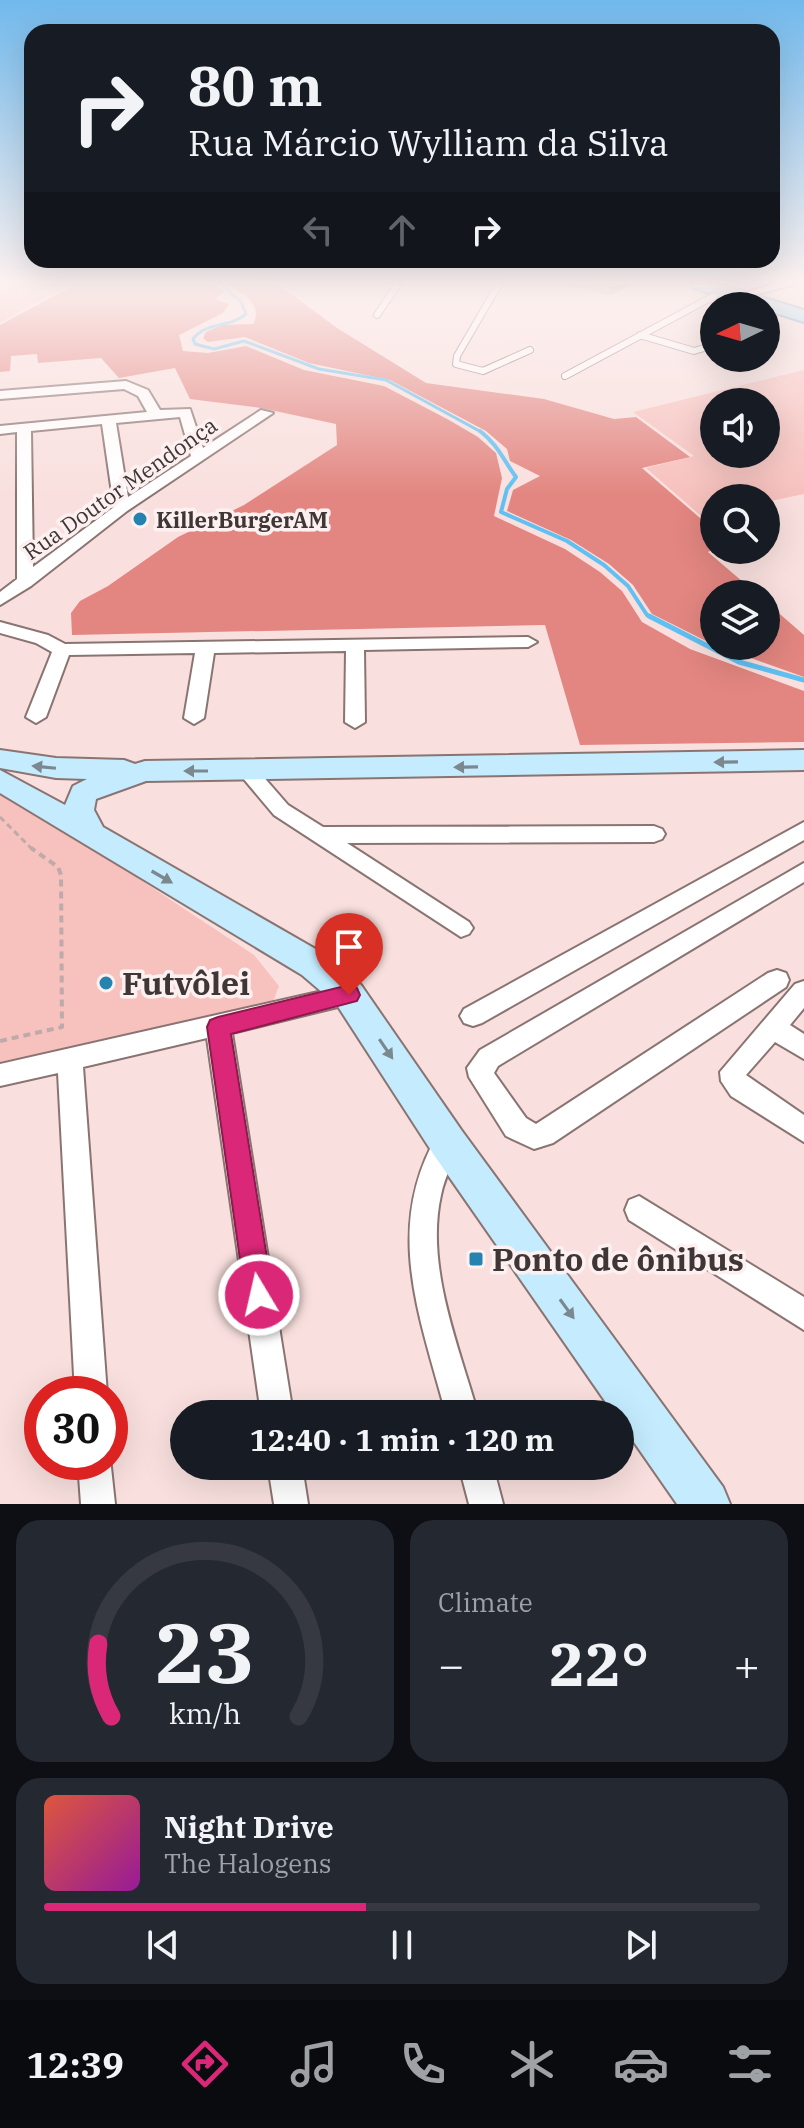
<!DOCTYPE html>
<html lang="en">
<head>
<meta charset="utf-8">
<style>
  :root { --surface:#171b24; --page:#242831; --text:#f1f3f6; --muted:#9ea1a6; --line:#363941; --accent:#db2777 }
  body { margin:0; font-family:"IBM Plex Serif",serif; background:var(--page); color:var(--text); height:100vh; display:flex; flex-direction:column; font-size:30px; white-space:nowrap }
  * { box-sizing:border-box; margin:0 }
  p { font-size:26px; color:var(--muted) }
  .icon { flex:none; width:44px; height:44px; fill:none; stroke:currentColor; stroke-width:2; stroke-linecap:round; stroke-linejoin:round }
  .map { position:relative; height:1504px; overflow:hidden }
  .drawer { display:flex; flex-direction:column; gap:16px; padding:16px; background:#0d0f14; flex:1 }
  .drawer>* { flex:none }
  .hud { position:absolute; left:24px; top:24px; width:756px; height:244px; border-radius:24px; box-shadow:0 8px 32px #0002; background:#171b24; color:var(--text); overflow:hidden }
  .needle { width:52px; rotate:265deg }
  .buttons { position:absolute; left:700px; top:292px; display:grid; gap:16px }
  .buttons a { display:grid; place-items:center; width:80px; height:80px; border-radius:50%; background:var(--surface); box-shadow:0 8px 32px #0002; font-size:40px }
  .speed { position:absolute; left:24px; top:1376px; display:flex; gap:16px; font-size:40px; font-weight:700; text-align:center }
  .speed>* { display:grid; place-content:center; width:104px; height:104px; border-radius:50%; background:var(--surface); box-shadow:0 8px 32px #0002; line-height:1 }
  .speed .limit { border:12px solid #d22; background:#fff; color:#111 }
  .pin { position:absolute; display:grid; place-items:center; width:68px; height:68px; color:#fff; margin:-82px -34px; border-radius:50% 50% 50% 0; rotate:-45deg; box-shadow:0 0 8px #0007 }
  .pin .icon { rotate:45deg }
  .me { position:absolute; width:88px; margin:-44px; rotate:351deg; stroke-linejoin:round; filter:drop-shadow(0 0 6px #0008) }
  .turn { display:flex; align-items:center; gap:28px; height:168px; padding:0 32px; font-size:36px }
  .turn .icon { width:104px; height:104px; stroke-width:2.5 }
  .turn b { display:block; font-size:56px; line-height:68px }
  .lanes { display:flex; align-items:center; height:76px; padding:0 32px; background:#0003; justify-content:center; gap:40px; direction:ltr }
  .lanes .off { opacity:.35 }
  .big { font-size:60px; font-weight:700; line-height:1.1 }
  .drawer .card { flex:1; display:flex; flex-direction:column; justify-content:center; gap:12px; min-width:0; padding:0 28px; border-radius:24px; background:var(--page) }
  .drawer .dial { align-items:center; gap:0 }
  .dial svg { height:208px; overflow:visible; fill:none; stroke:var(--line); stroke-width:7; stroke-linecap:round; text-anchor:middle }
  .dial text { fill:var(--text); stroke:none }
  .song { display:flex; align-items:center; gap:24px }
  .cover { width:96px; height:96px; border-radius:12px; background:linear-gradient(135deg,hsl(10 70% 55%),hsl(300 70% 35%)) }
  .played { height:8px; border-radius:4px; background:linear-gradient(90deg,var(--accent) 45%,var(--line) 45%) }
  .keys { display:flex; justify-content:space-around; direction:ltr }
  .heat { display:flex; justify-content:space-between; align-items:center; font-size:44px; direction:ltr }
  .drawer .tiles { flex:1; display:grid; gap:16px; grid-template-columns:1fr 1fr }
  .card:last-child { grid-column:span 2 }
  .trip { position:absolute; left:170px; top:1400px; width:464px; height:80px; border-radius:40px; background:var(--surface); box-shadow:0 8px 32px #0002; font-weight:700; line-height:80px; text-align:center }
  .tabs { display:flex; height:128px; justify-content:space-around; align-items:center; background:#090b0e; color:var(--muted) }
  .tabs .icon { width:56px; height:56px }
  .tabs .active { color:var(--accent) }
  .tabs b { font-size:36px; color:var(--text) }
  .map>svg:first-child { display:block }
</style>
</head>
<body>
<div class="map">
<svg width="804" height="1504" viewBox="0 0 804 1504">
  <rect width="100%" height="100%" fill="#f9e0de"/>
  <path fill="#f7c1bd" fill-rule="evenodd" d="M0,284H71L0,323Z
    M804,370V494L766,502V498H714V513L701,516L646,468L694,456L633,412ZM714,402H766V454H714Z
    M0,787L254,955L279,986L270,1010L0,1062Z"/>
  <path fill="#e38681" d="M76,284H210L225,291L215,299L229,304L223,313L179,335L183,351L208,353L246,346L304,370L384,386L449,420L478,437L496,453L502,478L494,516L565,549L600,572L622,591L642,622L690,649L804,691V742L580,745L545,625L72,635L71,613L80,601L108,586L178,537L244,505L337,445L336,424L261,408L190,399L175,368L119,378L101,358L38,363L37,354L11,356L10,371L0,372V325Z
    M226,284H278L337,328L426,383L544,399L614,419L636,417L690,457L642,468L714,530V549L708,552L757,594H714V645L652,614L633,585L609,564L571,540L507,511L513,490L540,476L510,461L507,449L486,431L390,380L309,363L245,337L208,342L203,338L206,332L222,325L253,324C264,304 241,292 226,284Z
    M766,602L804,635V677L717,646H766Z"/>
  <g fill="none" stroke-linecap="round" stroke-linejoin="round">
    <path stroke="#60c0f2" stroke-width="3" d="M221,284L241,302L246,314C230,328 207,321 193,339L195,344L214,349L244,341L319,369L386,380L483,433"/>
    <path stroke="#60c0f2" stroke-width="4" d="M480,431C499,446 502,458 516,477L507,489L501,512L567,541L604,565L628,586L647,615L653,618"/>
    <path stroke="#60c0f2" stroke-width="5" d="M649,616L739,662L804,680"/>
    <defs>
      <path id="lane" d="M499,284L457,356L456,364L483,371L530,350
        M377,315L398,284
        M640,335L694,351L714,345
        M565,376L714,296"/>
      <path id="street" d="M775,284H795L739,299L733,296Z
        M126,381L148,390L160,410L190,409L203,448L261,410L273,413L127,511L31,586L0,605V592L17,579V432L0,434V426L147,412L138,396L124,389L0,399V391ZM180,417L191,456L128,497L116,423ZM102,424L114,507L33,567L31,431Z
        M0,622L48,635L65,644L528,637L537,642L528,647L364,650L365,722L355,728L345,722L346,651L214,653L204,718L194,724L184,718L195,653L69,655L46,717L36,723L26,717L52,652L36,643L0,633Z
        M247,764L254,766L288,805L323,827L654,826L662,829L665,834L662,839L654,842L347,843L469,922L473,928L469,934L461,937L274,815L237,771Z
        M804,822V840L482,1023L473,1026L464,1023L460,1016L464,1009Z
        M804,863V882L498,1066L494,1073L526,1118L536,1124L768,973L777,970L786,973L789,980L786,987L553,1143L534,1149L506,1136L469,1077L467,1068L480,1050Z
        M804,981V1008L790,1025L804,1034V1059L775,1042L746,1075L804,1115V1142L731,1096L721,1081L720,1072L795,984Z
        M349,985L358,988L361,995L358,1002L232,1033L293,1414H261L207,1038L83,1067L107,1394H75L58,1073L0,1086V1064Z
        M448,1130L458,1134L462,1143C454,1161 445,1175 441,1195C425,1266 459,1347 478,1414H446C420,1317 383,1228 438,1134Z
        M639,1196L804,1297V1330L629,1220L625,1210L629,1200Z
        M110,1458L115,1504H81L78,1462H110Z
        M268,1466H302L308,1504H274Z
        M459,1466H493L503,1504H469Z"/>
      <path id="secondary" d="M0,750L56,758L124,760L135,764L145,761L804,750V770L146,781L96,799L94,810L103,827L326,955L361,985L462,1131L723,1487L730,1504H677L620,1422V1414H614L434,1155L337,1005L302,975L0,793V770L65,805L73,786L87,779L56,778L0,768Z"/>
      <path id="primary" d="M690,284H719L804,310V322L766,310V306H752L693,288Z"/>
    </defs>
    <use href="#lane" stroke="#8a7472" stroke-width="8"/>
    <use href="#street" stroke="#8a7472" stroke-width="4"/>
    <use href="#secondary" stroke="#8a7472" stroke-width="4"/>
    <use href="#primary" stroke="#3b8eb6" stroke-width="4"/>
    <path stroke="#beaaa8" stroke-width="3" stroke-dasharray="6 4" stroke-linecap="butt" d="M0,817L33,850"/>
    <path stroke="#beaaa8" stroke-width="4" stroke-dasharray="7 5" stroke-linecap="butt" d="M0,1041L62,1027L61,875L58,867L31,848"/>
    <use href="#lane" stroke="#fff" stroke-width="6"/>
    <use href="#street" fill="#fff" fill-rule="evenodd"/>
    <use href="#secondary" fill="#c4ecfe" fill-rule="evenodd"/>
    <use href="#primary" fill="#88d8fd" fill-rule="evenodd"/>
  </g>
  <path fill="#d99691" d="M571,284H635L609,295L571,287Z"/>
  <path fill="#b07a76" d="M617,284H635L609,295V287Z"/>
  <path fill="#fcaea9" stroke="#b07a76" stroke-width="2" d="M595,284H617L609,287Z"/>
  <defs><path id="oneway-solid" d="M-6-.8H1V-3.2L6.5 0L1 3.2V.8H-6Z" transform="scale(2)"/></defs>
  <g fill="#7b888f">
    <use href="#oneway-solid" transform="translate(726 762) rotate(179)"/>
    <use href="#oneway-solid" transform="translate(44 767) rotate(-174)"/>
    <use href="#oneway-solid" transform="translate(466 767) rotate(179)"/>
    <use href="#oneway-solid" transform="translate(196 771) rotate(-180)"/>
    <use href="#oneway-solid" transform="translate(162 877) rotate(30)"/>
    <use href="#oneway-solid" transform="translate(386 1049) rotate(56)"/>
    <use href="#oneway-solid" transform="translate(567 1309) rotate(54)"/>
  </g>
  <linearGradient id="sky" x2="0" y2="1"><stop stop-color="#71b9ec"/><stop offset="0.57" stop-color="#fcf1f0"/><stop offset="1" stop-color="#fcf1f0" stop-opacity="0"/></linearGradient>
  <rect width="804" height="495" fill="url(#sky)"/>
  <path fill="#db2777" stroke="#8e194d" stroke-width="2" d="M349,985L357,988L360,995L357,1001L231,1034L273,1295L269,1305L259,1309L249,1305L245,1295L207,1027L210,1020L218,1017Z"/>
  <g fill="#2483af" stroke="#fcf1f0" stroke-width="3">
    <circle cx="140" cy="519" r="8"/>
    <circle cx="106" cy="983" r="8"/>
    <rect x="468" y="1251" width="16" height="16" rx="4"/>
  </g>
  <g text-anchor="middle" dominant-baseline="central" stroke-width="7" stroke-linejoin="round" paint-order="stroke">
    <g font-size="22" fill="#403635" stroke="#fcf1f0">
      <text transform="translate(120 488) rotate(-35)">Rua Doutor Mendonça</text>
    </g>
    <g font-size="22" font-weight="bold" fill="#403635" stroke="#fcf1f0" text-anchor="start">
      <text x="156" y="519">KillerBurgerAM</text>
    </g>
    <g font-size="32" font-weight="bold" fill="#403635" stroke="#fcf1f0" text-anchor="start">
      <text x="122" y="983">Futvôlei</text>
      <text x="492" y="1259">Ponto de ônibus</text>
    </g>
  </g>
</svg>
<div class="buttons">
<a><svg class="needle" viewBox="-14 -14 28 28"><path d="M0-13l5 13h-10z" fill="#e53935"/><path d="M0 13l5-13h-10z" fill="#9ea1a6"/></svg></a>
<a><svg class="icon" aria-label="sound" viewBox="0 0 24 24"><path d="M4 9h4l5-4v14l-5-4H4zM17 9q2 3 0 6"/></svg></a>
<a><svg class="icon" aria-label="search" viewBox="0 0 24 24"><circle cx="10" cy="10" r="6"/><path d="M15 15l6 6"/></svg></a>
<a><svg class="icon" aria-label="layers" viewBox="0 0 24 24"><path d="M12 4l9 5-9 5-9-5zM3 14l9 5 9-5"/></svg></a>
</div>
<div class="speed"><div class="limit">30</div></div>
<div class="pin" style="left:349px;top:995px;background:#d93025"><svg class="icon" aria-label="arrive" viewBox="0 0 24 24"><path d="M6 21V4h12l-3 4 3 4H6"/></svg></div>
<svg class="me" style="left:259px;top:1295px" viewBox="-20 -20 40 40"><circle r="17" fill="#db2777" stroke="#fff" stroke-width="3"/><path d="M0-11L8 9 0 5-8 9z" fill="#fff"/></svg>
<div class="trip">12:40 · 1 min · 120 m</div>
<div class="hud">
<div class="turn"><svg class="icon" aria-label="right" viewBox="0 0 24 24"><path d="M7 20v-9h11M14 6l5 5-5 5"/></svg><div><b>80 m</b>Rua Márcio Wylliam da Silva</div></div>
<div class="lanes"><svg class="icon off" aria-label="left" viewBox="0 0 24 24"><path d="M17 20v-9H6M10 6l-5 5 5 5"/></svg><svg class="icon off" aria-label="ahead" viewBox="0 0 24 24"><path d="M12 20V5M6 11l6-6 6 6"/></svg><svg class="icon" aria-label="right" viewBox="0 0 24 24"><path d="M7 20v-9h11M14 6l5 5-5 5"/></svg></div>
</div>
</div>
<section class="drawer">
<div class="tiles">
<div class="card dial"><svg viewBox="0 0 100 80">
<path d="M14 69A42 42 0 1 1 86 69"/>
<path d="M14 69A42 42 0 0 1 9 41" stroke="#db2777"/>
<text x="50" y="56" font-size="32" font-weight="700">23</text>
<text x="50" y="72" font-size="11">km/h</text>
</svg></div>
<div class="card"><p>Climate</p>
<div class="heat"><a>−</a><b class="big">22°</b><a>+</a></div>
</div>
<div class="card">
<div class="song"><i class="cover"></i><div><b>Night Drive</b><p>The Halogens</p></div></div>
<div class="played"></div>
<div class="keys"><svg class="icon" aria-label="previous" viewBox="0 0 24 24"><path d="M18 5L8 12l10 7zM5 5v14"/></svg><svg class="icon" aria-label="pause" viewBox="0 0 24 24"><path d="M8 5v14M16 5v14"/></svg><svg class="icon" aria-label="next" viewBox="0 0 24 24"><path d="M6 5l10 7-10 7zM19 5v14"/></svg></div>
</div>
</div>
</section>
<nav class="tabs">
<b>12:39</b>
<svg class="icon active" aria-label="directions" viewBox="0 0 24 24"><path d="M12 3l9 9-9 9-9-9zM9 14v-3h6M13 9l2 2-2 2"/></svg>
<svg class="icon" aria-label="music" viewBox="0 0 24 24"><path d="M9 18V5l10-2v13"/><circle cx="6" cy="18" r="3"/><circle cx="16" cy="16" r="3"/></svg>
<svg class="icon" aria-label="phone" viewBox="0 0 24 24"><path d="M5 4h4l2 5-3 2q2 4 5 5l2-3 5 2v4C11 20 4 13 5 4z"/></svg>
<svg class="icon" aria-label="climate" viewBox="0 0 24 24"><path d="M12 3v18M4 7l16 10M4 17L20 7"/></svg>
<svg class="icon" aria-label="car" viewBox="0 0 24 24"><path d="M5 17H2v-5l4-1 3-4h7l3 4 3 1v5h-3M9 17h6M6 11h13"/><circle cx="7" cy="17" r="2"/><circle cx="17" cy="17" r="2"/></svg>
<svg class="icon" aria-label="filters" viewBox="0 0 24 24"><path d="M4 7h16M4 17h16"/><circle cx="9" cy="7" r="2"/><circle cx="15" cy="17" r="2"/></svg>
</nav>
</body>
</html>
